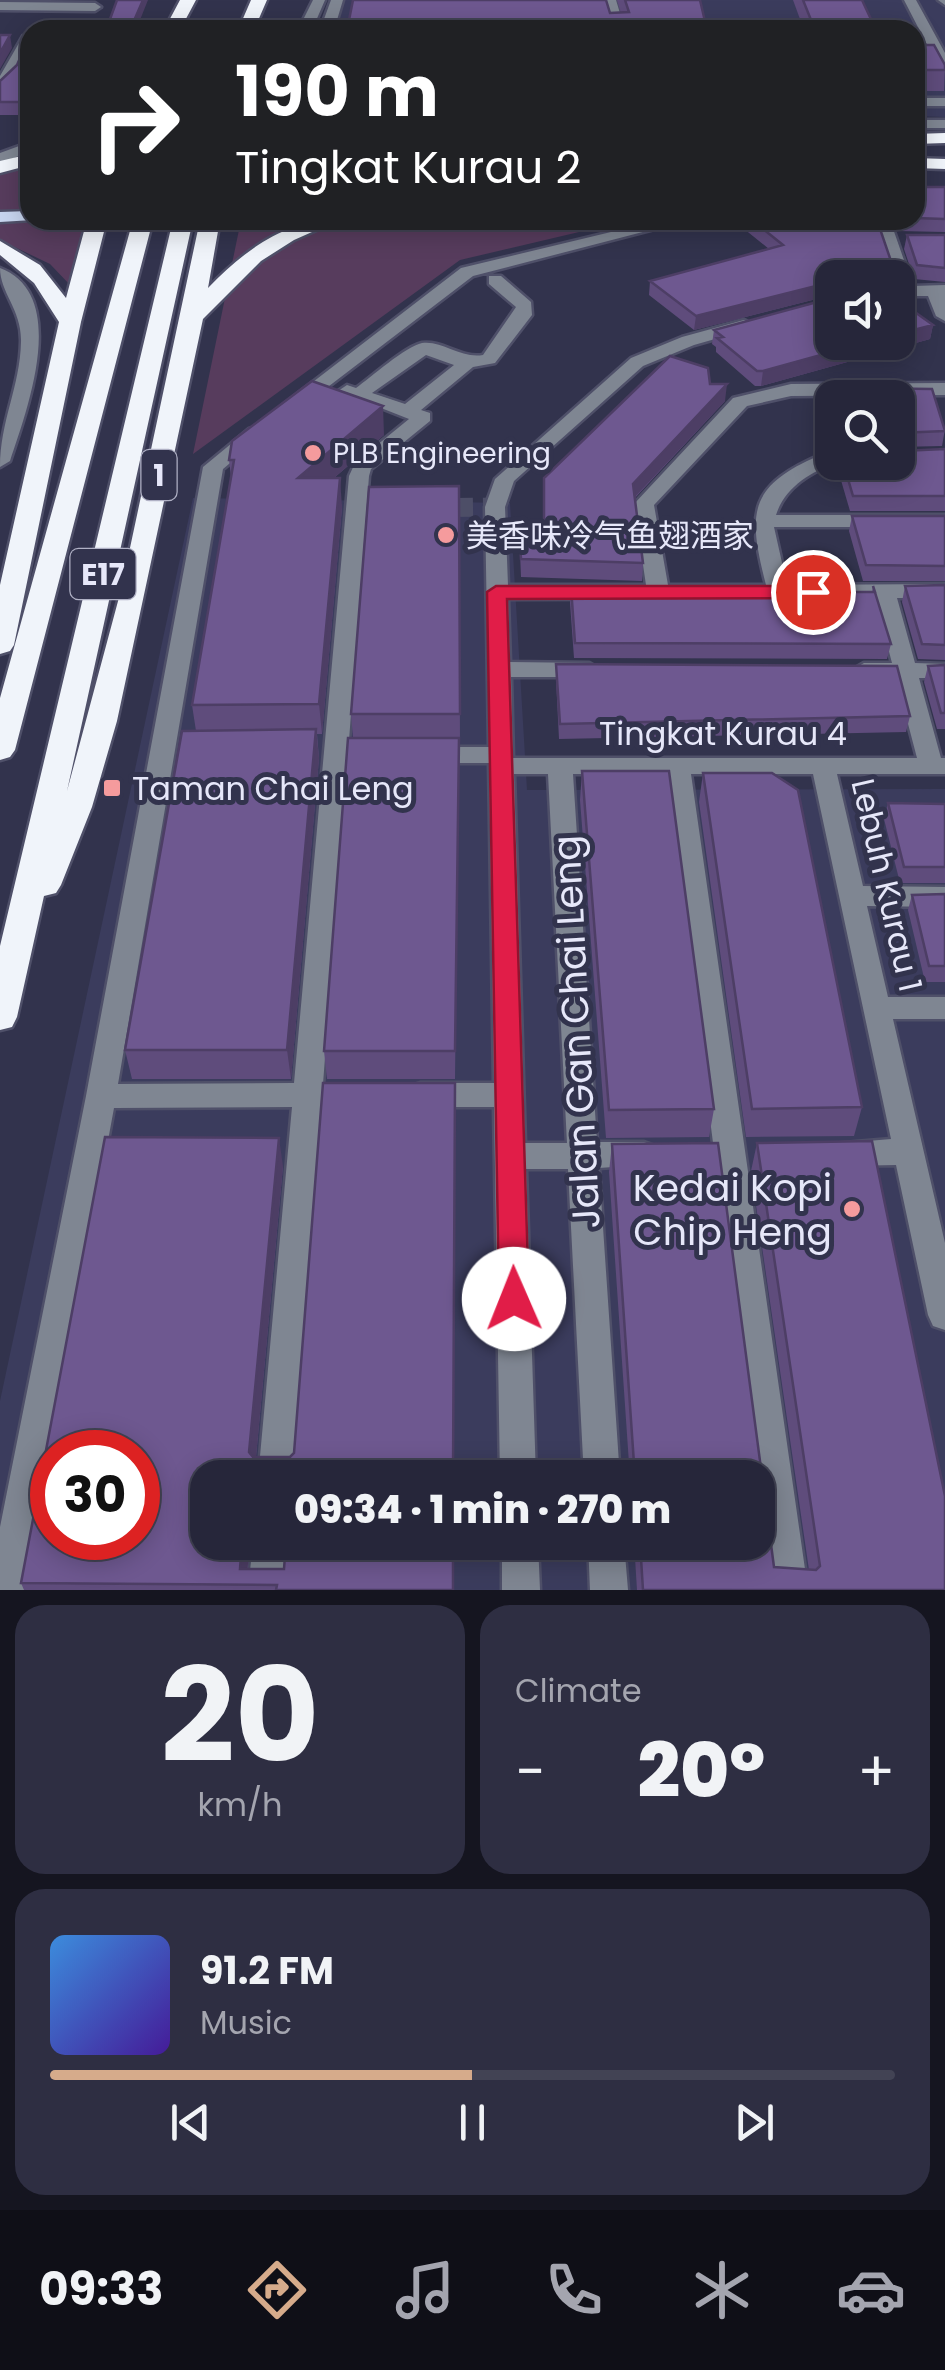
<!DOCTYPE html>
<html lang="en">
<head>
<meta charset="utf-8">
<style>
  :root { --surface:#26263a; --page:#2e2e42; --text:#f1f3f6; --muted:#a4a5af; --line:#424354; --accent:#d6ab8b }
  body { margin:0; font-family:Poppins,"Noto Sans SC",sans-serif; background:var(--page); color:var(--text); height:100vh; display:flex; flex-direction:column; font-size:38px; white-space:nowrap }
  * { box-sizing:border-box; margin:0 }
  p { font-size:32px; color:var(--muted) }
  .icon { flex:none; width:55px; height:55px; fill:none; stroke:currentColor; stroke-width:2; stroke-linecap:round; stroke-linejoin:round }
  .map { position:relative; height:1590px; overflow:hidden }
  .sheet { display:flex; flex-direction:column; gap:15px; padding:15px; background:#151520; flex:1 }
  .sheet>* { flex:none }
  .guide { position:absolute; left:20px; top:20px; width:905px; height:210px; border-radius:30px; box-shadow:0 5px 25px #0003,0 0 0 2px var(--line); background:#202124; color:#fff; overflow:hidden }
  .buttons { position:absolute; left:815px; top:260px; display:grid; gap:20px }
  .buttons a { display:grid; place-items:center; width:100px; height:100px; border-radius:20px; background:var(--surface); box-shadow:0 5px 25px #0003,0 0 0 2px var(--line); font-size:50px }
  .speed { position:absolute; left:30px; top:1430px; display:flex; gap:20px; font-size:50px; font-weight:700; text-align:center }
  .speed>* { display:grid; place-content:center; width:130px; height:130px; border-radius:50%; background:var(--surface); box-shadow:0 5px 25px #0003,0 0 0 2px var(--line); line-height:1 }
  .speed .limit { border:15px solid #d22; background:#fff; color:#111 }
  .pin { position:absolute; display:grid; place-items:center; width:85px; height:85px; color:#fff; margin:-42px; border:5px solid #fff; border-radius:50%; box-shadow:0 2px 10px #0007 }
  .me { position:absolute; width:110px; margin:-55px; rotate:359deg; stroke-linejoin:round; filter:drop-shadow(0 0 8px #0008) }
  .turn { display:flex; align-items:center; gap:35px; height:210px; padding:0 50px; font-size:45px }
  .turn .icon { width:130px; height:130px; stroke-width:2.5 }
  .turn b { display:block; font-size:70px; line-height:85px }
  .big { font-size:75px; font-weight:800; line-height:1.1 }
  .sheet .widget { flex:1; display:flex; flex-direction:column; justify-content:center; gap:15px; min-width:0; padding:0 35px; border-radius:30px; background:var(--page) }
  .sheet .dial { align-items:center; gap:0 }
  .dial b { font-size:130px; line-height:1 }
  .song { display:flex; align-items:center; gap:30px }
  .cover { width:120px; height:120px; border-radius:15px; background:linear-gradient(135deg,hsl(210 70% 55%),hsl(260 70% 35%)) }
  .played { height:10px; border-radius:5px; background:linear-gradient(90deg,var(--accent) 50%,var(--line) 50%) }
  .keys { display:flex; justify-content:space-around; direction:ltr }
  .heat { display:flex; justify-content:space-between; align-items:center; font-size:55px; direction:ltr }
  .sheet .tiles { flex:1; display:grid; gap:15px; grid-template-columns:1fr 1fr }
  .widget:last-child { grid-column:span 2 }
  .trip { position:absolute; left:190px; top:1460px; width:585px; height:100px; border-radius:30px; background:var(--surface); box-shadow:0 5px 25px #0003,0 0 0 2px var(--line); font-weight:800; line-height:100px; text-align:center }
  .tabs { display:flex; height:160px; justify-content:space-around; align-items:center; background:#0f0f17; color:var(--muted) }
  .tabs .icon { width:70px; height:70px }
  .tabs .current { color:var(--accent) }
  .tabs b { font-size:45px; color:var(--text) }
  .map>svg:first-child { display:block }
</style>
</head>
<body>
<div class="map">
<svg width="945" height="1590" viewBox="0 0 945 1590">
  <rect width="100%" height="100%" fill="#32334d"/>
  <path fill="#3b3c5d" fill-rule="evenodd" d="M344,0H945V117L915,116V30H335Z
    M193,498L510,503L527,790L945,789V1590H0V1401ZM52,1452H138V1538H52ZM208,1478H758V1542H208Z"/>
  <path fill="#573c5d" d="M30,167V220H93L71,286L50,264L0,240V175Z
    M241,220H630L460,260L193,454Z"/>
  <g fill="none" stroke-linecap="round" stroke-linejoin="round">
    <path stroke="#4d4e67" stroke-width="19" stroke-dasharray="19 10" stroke-linecap="butt" d="M425,508L495,507"/>
    <defs>
      <path id="minor" d="M313,0H325L312,30H298Z
        M331,0H343L334,30H320Z
        M604,0H616L625,30H611Z
        M904,0H916L945,53V70L938,66Z
        M938,0H945V5Z
        M0,2L95,3L101,7L95,11L0,10Z
        M23,36H30C30,54 15,82 0,92V76Z
        M915,98H945V106H915Z
        M915,120H945V128H915Z
        M30,142V151L0,164V153Z
        M661,220H689L473,276L299,409L292,411L283,405L461,268Z
        M874,220H890L913,286L945,285V321L936,316L928,296H898V278H893Z
        M0,268C71,295 26,412 10,461L0,467C0,421 20,387 21,342C22,310 0,293 0,268Z
        M489,276H501L531,302L532,315L495,363L473,367L421,410L430,413V421L371,469L369,476L323,1084L331,1086L336,1095L331,1104L322,1107L294,1478H258L292,1107L114,1108L25,1590H0V1527L86,1096L203,467L249,429L256,427L266,433L223,469L118,1084L294,1083L349,476L355,463L409,419L338,391L347,385L356,388C370,378 406,346 422,343C442,340 461,359 483,355L516,307L489,284ZM426,355L454,365L405,404L372,393Z
        M744,320L753,325L750,329L694,345L643,366L514,481L505,507L508,585H646L634,504L733,398L791,384L945,383V395L791,396L747,406L654,505L668,585H766C747,511 748,485 825,453L832,451V462H836C810,473 785,487 776,515H945V527H774L787,585L945,584V598H897L915,663L945,664V678H919L941,758H945V774H837L863,886L945,887V907L867,906L888,997H945V1019H893L945,1243V1330L933,1326L928,1315L896,1165L844,1166L833,1162L829,1153L833,1144L891,1139L813,774H691L808,1590H770L666,774H573L597,1142H644L655,1146L659,1155L655,1164L599,1168L620,1478H584L568,1169H526L536,1478H500L494,1107H421L411,1104L406,1095L411,1086L421,1083H494L489,763H425L413,755L425,747H489L485,507L495,479L631,358L682,337ZM875,598L892,663H864L852,670L864,677L896,678L917,758H513L511,677H589L601,670L589,663L510,662L508,599ZM514,774H548L567,1143H525Z
        M253,1542H289L286,1590H248Z
        M502,1542H538L540,1590H502Z
        M588,1542H624L628,1590H590Z"/>
      <path id="major" d="M30,211V220H33L0,222V212Z"/>
      <path id="highway" d="M180,0H196L180,30H164Z
        M251,0H267L254,30H238Z
        M945,133V143L915,144V134Z
        M30,154V165L0,173V161Z
        M915,158L945,159V169L915,168Z
        M87,220H107L81,322L14,645L10,651L0,654V585L59,322L34,283L0,255V241L40,265L66,298Z
        M133,220H153L15,750L10,757L0,760V698Z
        M173,220H193L67,791L121,590L200,220H220L208,288C245,250 284,220 339,220L294,240L261,261L203,319L117,721L92,807L61,885L56,893L44,896L17,1017L12,1027L0,1030V946Z"/>
    </defs>
    <use href="#minor" stroke="#4f5069" stroke-width="5"/>
    <use href="#major" stroke="#4f5069" stroke-width="5"/>
    <use href="#highway" stroke="#4f5069" stroke-width="5"/>
    <use href="#minor" fill="#7f8692" fill-rule="evenodd"/>
    <use href="#major" fill="#c7d5ef" fill-rule="evenodd"/>
    <use href="#highway" fill="#f0f4fa" fill-rule="evenodd"/>
  </g>
  <path fill="#5f4c7c" d="M617,0H700L707,30L610,13H621Z
    M793,0H862L876,30H804Z
    M30,35V115H0V81L17,65Z
    M915,45L945,65L944,91H915Z
    M915,187H945V232L898,231L893,220H915Z
    M733,220H877L892,264L889,278H832V295L694,330L649,295L650,281L769,249Z
    M907,235H945V282L914,279L904,249Z
    M933,325L930,339L761,386H755L716,352V347L712,344L714,330Z
    M710,384L725,401L635,498L643,563L642,581L521,577L519,527H543L544,478Z
    M849,388L932,389L945,429L942,446L898,447V398H847Z
    M384,435L334,478L342,507L322,734H317L319,758L291,1079H132L125,1050L196,731L192,705L231,477L229,460Z
    M945,449V511H850L838,470L840,462H898L901,451Z
    M459,486L460,743H459L455,1079H327L324,1051L353,738L351,714Z
    M852,516H945V581H863L849,531Z
    M945,585V660L918,659L902,602L905,586Z
    M873,586L891,644L887,659L574,658L570,603L571,587L650,592H872Z
    M556,664L910,716L906,732L559,739L556,680Z
    M945,665V729H937L924,682L928,666Z
    M582,771L714,1109L709,1137L606,1138L580,800Z
    M703,773L862,1107L854,1136L746,1137L699,802Z
    M888,803L945,804V883H900L884,819Z
    M945,894V982H925L908,910L912,895Z
    M872,1141L945,1496V1590H637L634,1542H758V1478H630L609,1172L612,1144L718,1143L774,1567L809,1570L751,1171L757,1143Z
    M283,1166L256,1457L454,1478H208L250,1542L248,1569L453,1590H24L21,1583Z"/>
  <path fill="#4d3e65" d="M143,0H148L136,30H130Z
    M10,35L12,48L0,69V53Z
    M832,282V295L694,330L696,316Z
    M933,325L930,339L761,386L763,371L868,342H898V334Z
    M727,384L725,401L631,501L633,484Z
    M383,406L384,435L300,507L298,478Z
    M340,478L342,507L322,734L319,704Z
    M316,729L319,758L291,1079L287,1050Z
    M279,1138L283,1166L254,1478L249,1452Z
    M242,1542H250L246,1584L240,1569Z"/>
  <path fill="#6e5890" stroke="#4d3e65" stroke-width="2.5" fill-rule="evenodd" d="M117,0H143L130,30H106Z
    M353,0H606L610,13L629,12L625,0H700L707,30H347Z
    M803,0H862L876,30H815Z
    M0,35H10L0,53Z
    M30,35V102H0V81L17,65Z
    M915,45H934L945,65V70H915Z
    M915,187H945V219L915,218Z
    M752,220H877L892,264H846L865,278H832V282L696,316L650,281L783,245Z
    M907,235H945V268L917,265Z
    M832,298V342H868L763,371H757L717,338L723,337L714,330Z
    M898,300L933,325L898,334Z
    M670,356L708,368L710,384H727L633,484L643,563L521,559L519,527H544V478Z
    M312,381L383,406L298,478H340L319,704L192,705L234,460H229L232,441Z
    M849,388L932,389L945,431L898,433V444V398H852Z
    M898,447L901,451L945,449V496H853L843,462H898Z
    M459,486L460,714H351L369,487Z
    M852,516H945V566L866,565Z
    M945,585V645L922,644L905,586Z
    M873,586L891,644L575,643L571,587H649L650,592H875Z
    M556,664L897,666L910,716L560,724Z
    M945,665V713H941L928,666Z
    M316,729L287,1050H125L182,731Z
    M348,738H459L455,1051H324Z
    M582,771H669L714,1109L609,1110Z
    M703,773H772L798,790L862,1107L752,1109Z
    M888,803L945,804V867H904Z
    M945,894V966H929L912,895Z
    M323,1083H455L453,1478H208V1542H242L240,1569H284L286,1542H453V1590H276L277,1585L21,1583L105,1137L279,1138L249,1452L253,1457H290L294,1453ZM52,1452H138V1538H52Z
    M872,1141L945,1496V1590H643L640,1542H758V1478H635L612,1144L718,1143L774,1567L816,1570L820,1566L757,1143Z"/>
  <path fill="#e11d48" stroke="#92132f" stroke-width="2.5" d="M496,586H813L823,592L813,598L507,599L529,1299L524,1308L514,1312L503,1308L499,1299L487,592Z"/>
  <g fill="#f59b9d" stroke="#32334d" stroke-width="4">
    <circle cx="313" cy="453" r="10"/>
    <circle cx="446" cy="535" r="10"/>
    <rect x="102" y="778" width="20" height="20" rx="5"/>
    <circle cx="852" cy="1209" r="10"/>
  </g>
  <g text-anchor="middle" dominant-baseline="central" stroke-width="10" stroke-linejoin="round" paint-order="stroke">
    <g font-size="28" fill="#e6e7f9" stroke="#32334d" text-anchor="start">
      <text x="333" y="453">PLB Engineering</text>
    </g>
    <g fill="#32334d" stroke="#b0b1c5" stroke-width="2.5">
      <rect x="141.5" y="450" width="35" height="50" rx="8"/>
      <rect x="70.5" y="549" width="65" height="50" rx="8"/>
    </g>
    <g font-size="30" font-weight="bold" fill="#e6e7f9">
      <text x="159" y="475">1</text>
      <text x="103" y="574">E17</text>
    </g>
    <g font-size="32" fill="#e6e7f9" stroke="#32334d" text-anchor="start">
      <text x="466" y="535">美香味冷气鱼翅酒家</text>
      <text x="132" y="788">Taman Chai Leng</text>
    </g>
    <g font-size="32" fill="#e6e7f9" stroke="#32334d">
      <text x="723" y="733">Tingkat Kurau 4</text>
      <text transform="translate(887 885) rotate(77)">Lebuh Kurau 1</text>
    </g>
    <g font-size="38" fill="#e6e7f9" stroke="#32334d">
      <text transform="translate(576 1032) rotate(-93)">Jalan Gan Chai Leng</text>
    </g>
    <g font-size="38" fill="#e6e7f9" stroke="#32334d" text-anchor="end">
      <text x="832" y="1187">Kedai Kopi<tspan x="832" dy="44">Chip Heng</tspan></text>
    </g>
  </g>
</svg>
<div class="buttons">
<a><svg class="icon" aria-label="sound" viewBox="0 0 24 24"><path d="M4 9h4l5-4v14l-5-4H4zM17 9q2 3 0 6"/></svg></a>
<a><svg class="icon" aria-label="search" viewBox="0 0 24 24"><circle cx="10" cy="10" r="6"/><path d="M15 15l6 6"/></svg></a>
</div>
<div class="speed"><div class="limit">30</div></div>
<div class="pin" style="left:813px;top:592px;background:#d93025"><svg class="icon" aria-label="arrive" viewBox="0 0 24 24"><path d="M6 21V4h12l-3 4 3 4H6"/></svg></div>
<svg class="me" style="left:514px;top:1299px" viewBox="-20 -20 40 40"><circle r="19" fill="#fff"/><path d="M0-13L10 11 0 6-10 11z" fill="#e11d48"/></svg>
<div class="trip">09:34 · 1 min · 270 m</div>
<div class="guide">
<div class="turn"><svg class="icon" aria-label="right" viewBox="0 0 24 24"><path d="M7 20v-9h11M14 6l5 5-5 5"/></svg><div><b>190 m</b>Tingkat Kurau 2</div></div>
</div>
</div>
<section class="sheet">
<div class="tiles">
<div class="widget dial"><b>20</b><p>km/h</p></div>
<div class="widget"><p>Climate</p>
<div class="heat"><a>−</a><b class="big">20°</b><a>+</a></div>
</div>
<div class="widget">
<div class="song"><i class="cover"></i><div><b>91.2 FM</b><p>Music</p></div></div>
<div class="played"></div>
<div class="keys"><svg class="icon" aria-label="previous" viewBox="0 0 24 24"><path d="M18 5L8 12l10 7zM5 5v14"/></svg><svg class="icon" aria-label="pause" viewBox="0 0 24 24"><path d="M8 5v14M16 5v14"/></svg><svg class="icon" aria-label="next" viewBox="0 0 24 24"><path d="M6 5l10 7-10 7zM19 5v14"/></svg></div>
</div>
</div>
</section>
<nav class="tabs">
<b>09:33</b>
<svg class="icon current" aria-label="directions" viewBox="0 0 24 24"><path d="M12 3l9 9-9 9-9-9zM9 14v-3h6M13 9l2 2-2 2"/></svg>
<svg class="icon" aria-label="music" viewBox="0 0 24 24"><path d="M9 18V5l10-2v13"/><circle cx="6" cy="18" r="3"/><circle cx="16" cy="16" r="3"/></svg>
<svg class="icon" aria-label="phone" viewBox="0 0 24 24"><path d="M5 4h4l2 5-3 2q2 4 5 5l2-3 5 2v4C11 20 4 13 5 4z"/></svg>
<svg class="icon" aria-label="climate" viewBox="0 0 24 24"><path d="M12 3v18M4 7l16 10M4 17L20 7"/></svg>
<svg class="icon" aria-label="car" viewBox="0 0 24 24"><path d="M5 17H2v-5l4-1 3-4h7l3 4 3 1v5h-3M9 17h6M6 11h13"/><circle cx="7" cy="17" r="2"/><circle cx="17" cy="17" r="2"/></svg>
</nav>
</body>
</html>
